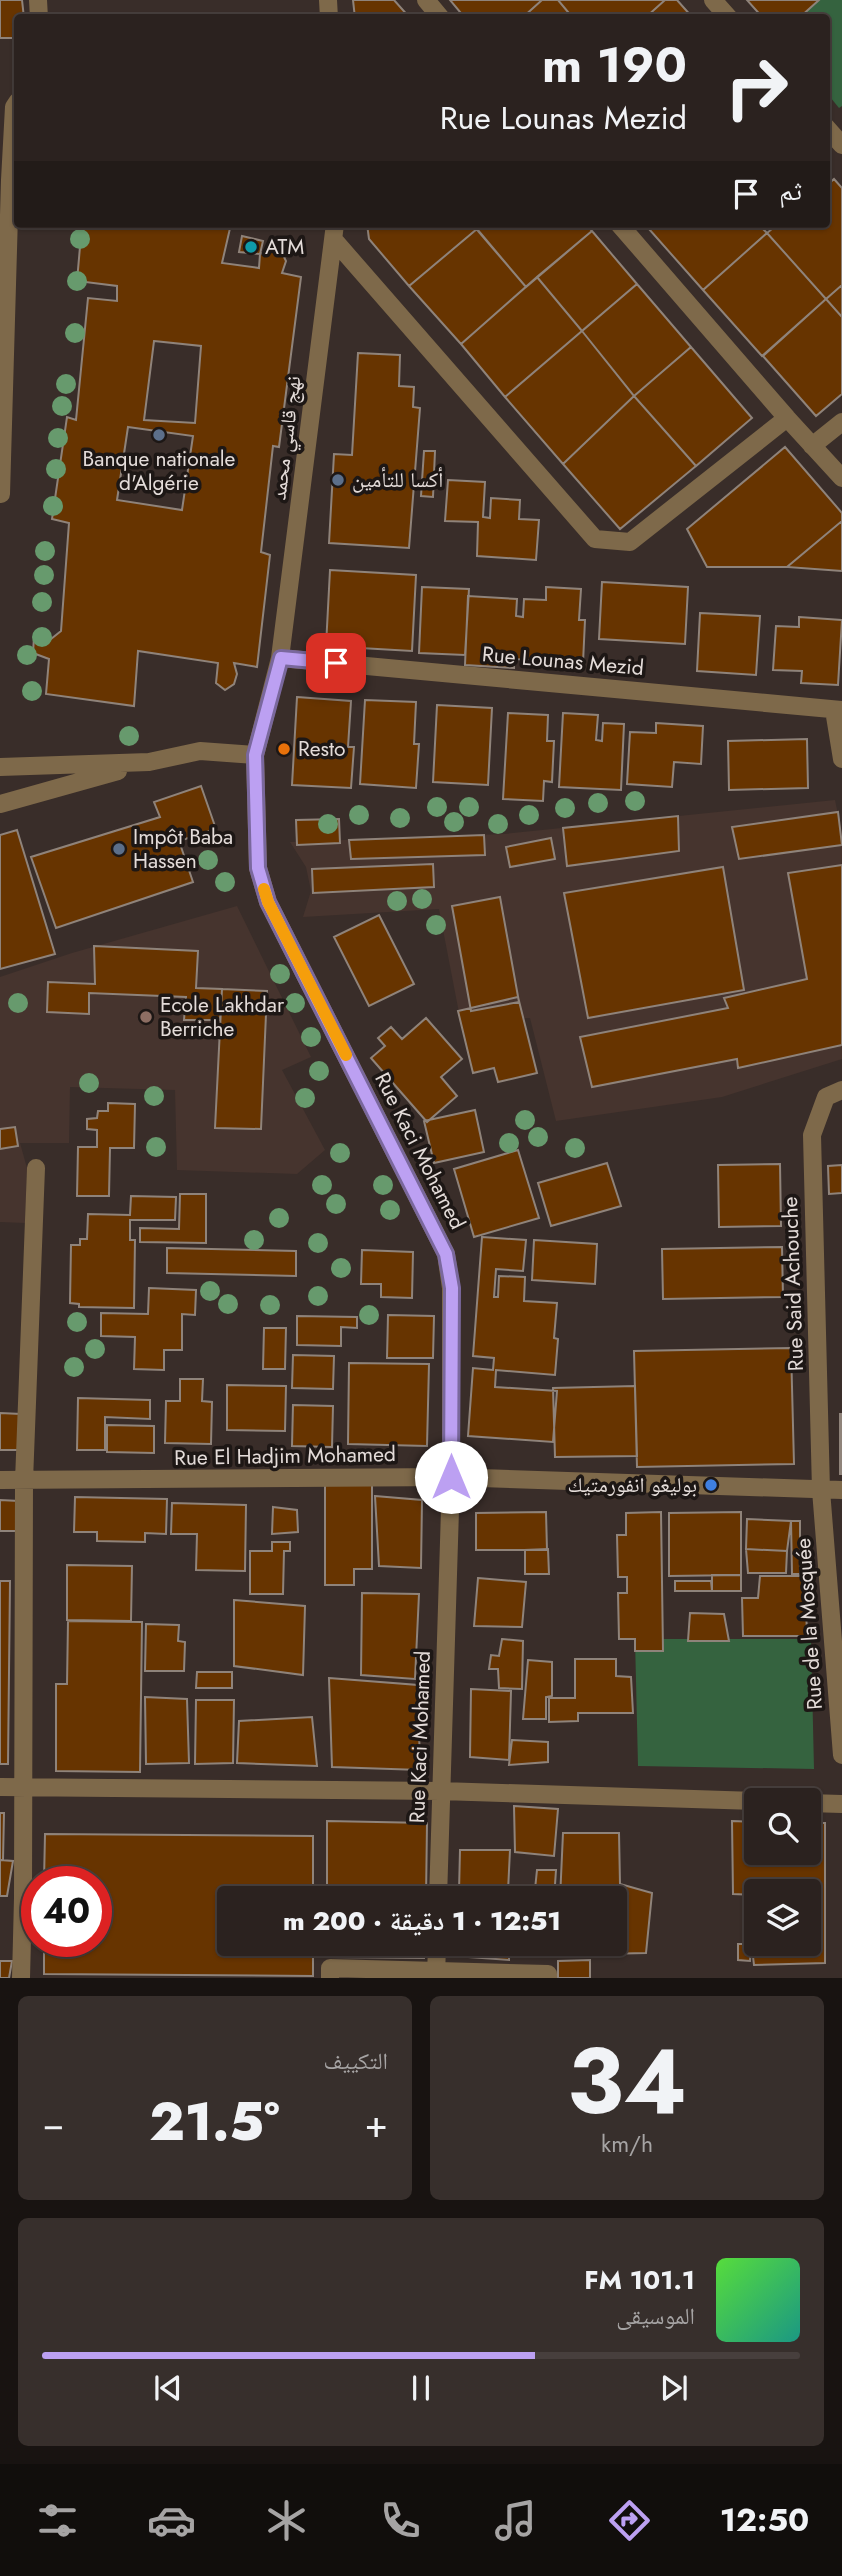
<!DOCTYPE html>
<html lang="ar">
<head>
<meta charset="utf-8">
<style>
  :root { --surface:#2b221f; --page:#372f2c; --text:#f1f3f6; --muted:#a6a4a4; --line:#473f3d; --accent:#bca0f2 }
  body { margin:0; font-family:Jost,"Noto Naskh Arabic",sans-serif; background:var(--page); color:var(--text); direction:rtl; height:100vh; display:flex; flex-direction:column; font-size:26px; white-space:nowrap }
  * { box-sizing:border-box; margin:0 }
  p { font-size:23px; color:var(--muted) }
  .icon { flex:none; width:38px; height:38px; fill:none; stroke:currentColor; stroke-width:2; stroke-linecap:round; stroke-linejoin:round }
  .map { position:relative; height:1978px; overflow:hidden; direction:ltr }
  .sheet { display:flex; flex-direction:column; gap:18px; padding:18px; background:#181311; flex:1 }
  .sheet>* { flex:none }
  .top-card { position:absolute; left:14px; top:14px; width:816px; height:214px; border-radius:7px; box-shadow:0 2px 5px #0004,0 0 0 2px var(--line); direction:rtl; background:#2b221f; color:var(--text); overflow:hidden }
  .controls { position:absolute; left:744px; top:1788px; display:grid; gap:14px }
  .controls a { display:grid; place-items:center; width:77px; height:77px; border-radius:7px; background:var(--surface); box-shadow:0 2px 5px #0004,0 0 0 2px var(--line); font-size:35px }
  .speed { position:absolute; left:21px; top:1866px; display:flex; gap:14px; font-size:35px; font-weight:700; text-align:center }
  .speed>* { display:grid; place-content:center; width:91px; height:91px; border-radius:50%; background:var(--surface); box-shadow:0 2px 5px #0004,0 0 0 2px var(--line); line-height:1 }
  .speed .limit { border:10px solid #d22; background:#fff; color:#111 }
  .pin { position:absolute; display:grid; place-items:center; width:60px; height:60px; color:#fff; margin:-30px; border-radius:14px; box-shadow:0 4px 10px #0006 }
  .me { position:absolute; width:77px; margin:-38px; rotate:0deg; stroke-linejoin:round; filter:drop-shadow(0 0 5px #0008) }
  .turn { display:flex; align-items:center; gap:24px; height:147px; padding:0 28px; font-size:32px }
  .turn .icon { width:91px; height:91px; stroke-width:2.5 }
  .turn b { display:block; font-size:49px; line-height:60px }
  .then { display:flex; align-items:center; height:66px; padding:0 28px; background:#0003; gap:14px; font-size:26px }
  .big { font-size:52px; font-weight:800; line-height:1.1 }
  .sheet .card { flex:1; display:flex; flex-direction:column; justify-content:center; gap:10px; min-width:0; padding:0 24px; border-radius:10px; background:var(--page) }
  .sheet .dial { align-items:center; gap:0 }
  .dial b { font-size:91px; line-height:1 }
  .song { display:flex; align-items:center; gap:21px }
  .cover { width:84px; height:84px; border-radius:10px; background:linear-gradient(135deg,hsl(110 70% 55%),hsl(170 70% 35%)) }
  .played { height:7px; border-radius:4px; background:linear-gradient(90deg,var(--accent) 65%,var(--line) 65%) }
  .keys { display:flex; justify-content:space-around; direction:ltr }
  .heat { display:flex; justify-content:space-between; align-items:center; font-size:38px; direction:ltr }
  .sheet .tiles { flex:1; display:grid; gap:18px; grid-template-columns:1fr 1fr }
  .card:last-child { grid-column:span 2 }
  .trip { position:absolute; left:217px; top:1886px; width:410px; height:70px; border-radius:7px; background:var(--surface); box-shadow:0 2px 5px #0004,0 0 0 2px var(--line); font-weight:800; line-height:70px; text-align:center; direction:rtl }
  .tabs { display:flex; height:112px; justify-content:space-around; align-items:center; background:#110e0c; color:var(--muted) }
  .tabs .icon { width:49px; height:49px }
  .tabs .active { color:var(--accent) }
  .tabs b { font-size:32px; color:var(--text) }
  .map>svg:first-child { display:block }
</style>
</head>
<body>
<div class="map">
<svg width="842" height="1978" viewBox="0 0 842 1978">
  <rect width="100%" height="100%" fill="#392d29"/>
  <path fill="#46342e" d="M835,800L842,834V1059L722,1097L556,1121L530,1018H460L439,909L303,917L311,891L306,867L290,842L504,834Z
    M237,906L311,1057L282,1070L325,1150L297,1174L177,1170L175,1090L70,1087L69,1143H20L27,1168L25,1223L0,1222V977L72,953Z"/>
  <path fill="#35633f" d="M819,0H842V106L839,108L826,92V18H799Z
    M635,1639H811L814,1769L638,1766Z"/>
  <path fill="#673400" stroke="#8f837a" stroke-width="2" fill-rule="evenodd" d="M0,0H22L24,18H18V38H0Z
    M353,0H394L410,18H355Z
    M450,0H542L522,18H465Z
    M542,0H558L573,18H522Z
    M558,0H665L645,18H573Z
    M665,0H677L693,18H645Z
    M747,0H819L799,18H763Z
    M834,179L842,188V285L826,299L767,233L778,224H826V186Z
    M82,224H231L222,263L259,268L260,254L270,251H281L286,261L282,273L301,277L279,447L273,446L261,552L270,555L257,667L234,663L237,674L234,684L225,690L216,683L218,663L138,651L134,706L46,694L49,659L33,653L34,637L51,639L61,631L69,523L52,519L67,417L76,420L88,298L117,301V286L77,281ZM154,341L201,346L195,423L144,420ZM128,427L193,436L182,510L117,500Z
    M367,224H472L477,229L409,286L369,239Z
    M472,224H586L592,231L526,287Z
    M654,224H758L767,233L703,290L649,229Z
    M477,229L526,287L461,344L409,286Z
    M592,231L637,284L582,331L537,277Z
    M767,233L826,299L762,356L703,290Z
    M242,236L263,241L260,254L239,252Z
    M537,277L582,331L505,397L461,344Z
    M637,284L691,347L634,396L582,331Z
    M842,285V317L826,299Z
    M826,299L842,317V394L816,416L763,356Z
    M582,331L634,396L563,464L505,397Z
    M691,347L752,418L696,466L634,396Z
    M358,353L400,355L399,386L414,387L413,407L420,408L409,548L329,543L334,454L352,455Z
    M634,396L696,466L620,529L563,464Z
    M785,447L842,513V521L787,567H707L687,529Z
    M424,451H435L433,497L421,496Z
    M448,480L485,482L483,517L490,518L491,498L520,500L519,519L539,520L536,560L477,556L478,522L445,521Z
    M842,521V571L787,567Z
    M330,570L416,575L412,651L326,646Z
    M602,582L688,587L685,644L599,639Z
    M422,587L469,589L465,655L419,653Z
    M546,587L581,589L579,620H585L583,663L514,659V668L465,665L468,596L517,599L516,616L523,617L524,599L546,600Z
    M700,613L760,616L756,675L697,671Z
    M799,617L842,620L838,685L801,683L802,671L773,670L776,626L799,627Z
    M297,697L351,701L348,747H354L351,788L292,785Z
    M365,700L416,702L414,744H419L416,788L360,784Z
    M437,705L492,708L488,785L433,782Z
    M508,713L548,715L547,741H554L552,782L544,781L543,801L503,799Z
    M563,713L598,715L596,740L602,741L603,723L624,724L621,790L559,787Z
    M656,723L703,726L701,764L674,762L672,787L627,784L630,732L656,733Z
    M807,739L808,788L729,790L728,741Z
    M201,786L216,829L179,841L193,882L56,928L31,857L160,817L154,802Z
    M838,812L842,845L739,859L732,827Z
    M678,816L679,851L567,866L563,828Z
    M339,819L340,843L297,845L296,820Z
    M17,830L55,954L0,969V835Z
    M484,835L485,855L351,859L349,840Z
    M551,838L555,859L510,867L506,847Z
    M433,864L434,887L313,893L312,869Z
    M842,865V1045L738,1068L737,1059L592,1087L580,1037L728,1008L724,998L807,979L788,873Z
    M723,867L744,990L588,1018L564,893Z
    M500,897L519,1002L471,1011L452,906Z
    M379,915L414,984L369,1006L334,937Z
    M94,946L198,951L196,988L222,989L220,1020H184L186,997L89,993V1014L47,1012L48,982L95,984Z
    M222,989L267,991L261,1129L215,1128Z
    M518,997L537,1073L498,1082L494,1068L473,1073L458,1011Z
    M426,1018L462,1059L441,1077L457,1096L427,1122L371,1058L385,1046L378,1038L391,1027L402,1039Z
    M108,1103L135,1104L134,1148H110L109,1196H77L78,1147H97V1130L87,1129V1119L97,1118L98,1111H108Z
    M475,1110L484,1152L434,1163L424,1121Z
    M15,1127L18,1146L0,1149V1129Z
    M518,1150L539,1218L474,1237L454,1169Z
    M607,1163L621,1206L551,1226L538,1183Z
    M780,1164L781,1226L719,1227L718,1165Z
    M842,1165V1193L829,1194L828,1166Z
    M180,1194H206V1243L140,1242V1228L179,1229Z
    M131,1196L176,1197L175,1220H130V1240H135L134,1308L79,1307V1304L70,1303L71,1245H80V1239H87L88,1214L130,1215Z
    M482,1237L526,1240L523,1271L496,1269L494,1297H498L499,1276L525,1277L524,1301L557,1303L554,1338L558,1339L555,1375L496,1370L495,1387L557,1391L553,1442L468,1436L473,1368L493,1370L494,1358L473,1356Z
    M534,1240L597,1244L595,1284L532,1280Z
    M782,1247L783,1297L663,1299L662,1249Z
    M167,1248L296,1251V1276L167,1273Z
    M362,1250L413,1252L412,1298L381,1297V1284H361Z
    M149,1288L196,1290L195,1315L182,1314V1350H164V1370L134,1369L135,1337L101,1336V1313L148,1314Z
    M388,1315L434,1316L433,1358H387Z
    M297,1316L357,1317V1328L341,1327V1346L297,1345Z
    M264,1328H286L285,1369H263Z
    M791,1348L794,1464L637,1467L634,1351Z
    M293,1355L334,1356L333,1389L292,1388Z
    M349,1363L429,1364L427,1446L348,1444Z
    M180,1379H203L202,1401L212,1402L211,1444L165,1443L166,1401H180Z
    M227,1385L286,1386L285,1431L227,1430Z
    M635,1386L637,1456L555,1457L553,1388Z
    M78,1398L150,1400V1419L105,1417V1450H77Z
    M293,1405L333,1406L332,1447L292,1446Z
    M0,1413L21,1414L20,1450H0Z
    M840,1414H842V1474H840Z
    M107,1425L154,1426V1453L107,1452Z
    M325,1481L372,1482V1569H354V1585H325Z
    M375,1496L422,1500L421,1568L379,1566Z
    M75,1497L167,1499L166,1534L145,1533V1542L97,1541V1532H74Z
    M0,1500L19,1501L18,1531H0Z
    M172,1503L246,1505L245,1571L196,1570L197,1534H171Z
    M273,1507L297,1510L298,1532L272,1534Z
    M546,1512L547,1550H476V1513Z
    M661,1512L663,1651H635V1639H619L618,1593H627V1577H618L617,1535H626V1513Z
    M741,1512V1575L669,1576V1513Z
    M747,1519L791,1521L787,1551L746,1549Z
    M791,1521H800V1574H792Z
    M272,1542H290V1551H284L283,1594H250V1551H272Z
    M548,1549L549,1574H525V1550Z
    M746,1549L787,1551L786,1573H748Z
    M67,1565L132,1566L131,1621L67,1620Z
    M712,1575H741V1591H712Z
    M760,1576H805L807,1636H743L742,1598H758Z
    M478,1578L526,1582L522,1627L474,1626Z
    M0,1581H10L8,1764H0Z
    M675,1581H711L712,1591H675Z
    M362,1593L419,1594L415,1679L361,1675Z
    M234,1600L305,1606L303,1675L234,1666Z
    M690,1613L724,1614L729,1641H688Z
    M68,1621L142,1622L140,1772L56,1771V1684H67Z
    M146,1624L179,1625L178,1641L185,1642L184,1671H145Z
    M502,1639L523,1641L522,1689L499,1688L498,1669H489L491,1655L499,1656Z
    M575,1659H616V1676L631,1677L633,1713H578V1721L549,1722V1698H575Z
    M528,1660L552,1662V1696L546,1697V1719H523Z
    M197,1672H232V1688H196Z
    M329,1678L418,1685L420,1770L332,1767Z
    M471,1689L511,1691L509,1760L470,1757Z
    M145,1697L187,1699L189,1763L146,1764Z
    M196,1700H234L233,1763L195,1764Z
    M312,1717L317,1766L237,1763L239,1721Z
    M512,1740L548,1742V1762L509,1765Z
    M514,1806L558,1809L554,1856L515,1852Z
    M0,1813H4L3,1860H0Z
    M327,1821L427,1823L426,1899H327Z
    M732,1821L756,1822V1853H808V1823H825V1963L754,1965L749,1922L756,1923V1944H808V1892H756V1895L733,1894Z
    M563,1833H619L620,1884L652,1893L646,1953L557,1955V1944H614V1899H560Z
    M45,1834L313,1836V1899H229V1944H313V1976L44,1974V1941H96V1881H44Z
    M460,1850H510L508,1891L459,1892Z
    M0,1860L13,1861L7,1896H0Z
    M537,1870H556L554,1899H534Z
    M328,1944H425L424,1958L328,1957Z
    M469,1944H509V1960L469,1957Z
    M514,1944H552L551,1953L514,1952Z
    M738,1944H751L750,1961L738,1960Z
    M590,1960V1978H558V1961Z
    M0,1961H12L9,1978H0Z"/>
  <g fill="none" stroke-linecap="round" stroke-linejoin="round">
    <path stroke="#7e694a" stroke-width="18" d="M38,0L39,18
      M328,0L329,18
      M426,0L441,18
      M713,0L729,18
      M826,127L842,145
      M335,224L280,658L255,755L258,868L268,902L446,1254L451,1288V1477L438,1899
      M619,224L787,418L842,478
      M334,240L595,539L630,542L787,418
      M812,446L842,422
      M1,494L10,180L14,107L18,101
      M280,658L842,710
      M834,710L842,759
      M0,767L149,762L200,751L255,755
      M0,804L118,771
      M842,1090L826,1097L812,1135L821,1490L842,1755
      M0,1480L451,1477L842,1490
      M0,1787L441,1791L756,1801
      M808,1803L842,1804
      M21,1978L23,1898L24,1481L36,1168
      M330,1978V1968L548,1974V1978
      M436,1978L437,1944"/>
  </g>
  <g fill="#679a6d">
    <circle cx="80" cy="239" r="10"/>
    <circle cx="77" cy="281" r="10"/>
    <circle cx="75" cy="333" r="10"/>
    <circle cx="66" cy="384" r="10"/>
    <circle cx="62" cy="406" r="10"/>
    <circle cx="58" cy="438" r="10"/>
    <circle cx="56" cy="469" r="10"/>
    <circle cx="53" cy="506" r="10"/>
    <circle cx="45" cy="551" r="10"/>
    <circle cx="44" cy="575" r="10"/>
    <circle cx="42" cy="602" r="10"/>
    <circle cx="42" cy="637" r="10"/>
    <circle cx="27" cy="655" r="10"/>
    <circle cx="32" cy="691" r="10"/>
    <circle cx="129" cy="736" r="10"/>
    <circle cx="635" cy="801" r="10"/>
    <circle cx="598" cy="803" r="10"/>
    <circle cx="437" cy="807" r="10"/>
    <circle cx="469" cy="807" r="10"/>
    <circle cx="565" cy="808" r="10"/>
    <circle cx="359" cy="815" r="10"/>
    <circle cx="529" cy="815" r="10"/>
    <circle cx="400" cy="818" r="10"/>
    <circle cx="454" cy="822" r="10"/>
    <circle cx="328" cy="824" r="10"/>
    <circle cx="498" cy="824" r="10"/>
    <circle cx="208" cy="860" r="10"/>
    <circle cx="225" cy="882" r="10"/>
    <circle cx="422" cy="899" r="10"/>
    <circle cx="397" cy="901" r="10"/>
    <circle cx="436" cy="925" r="10"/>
    <circle cx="280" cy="974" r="10"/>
    <circle cx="18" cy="1003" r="10"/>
    <circle cx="295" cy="1003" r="10"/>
    <circle cx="311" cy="1037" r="10"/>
    <circle cx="319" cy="1071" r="10"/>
    <circle cx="89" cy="1083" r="10"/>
    <circle cx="154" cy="1096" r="10"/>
    <circle cx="305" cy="1098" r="10"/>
    <circle cx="525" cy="1120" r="10"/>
    <circle cx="538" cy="1137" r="10"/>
    <circle cx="509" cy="1143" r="10"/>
    <circle cx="156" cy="1147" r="10"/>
    <circle cx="575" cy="1148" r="10"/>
    <circle cx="340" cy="1153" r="10"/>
    <circle cx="322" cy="1185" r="10"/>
    <circle cx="383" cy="1185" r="10"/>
    <circle cx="336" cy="1204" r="10"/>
    <circle cx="390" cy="1210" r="10"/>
    <circle cx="279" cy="1218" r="10"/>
    <circle cx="254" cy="1240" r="10"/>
    <circle cx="318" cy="1243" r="10"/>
    <circle cx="341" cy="1268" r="10"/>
    <circle cx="210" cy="1291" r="10"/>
    <circle cx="318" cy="1296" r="10"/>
    <circle cx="228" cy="1304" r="10"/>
    <circle cx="270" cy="1305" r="10"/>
    <circle cx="369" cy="1315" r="10"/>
    <circle cx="77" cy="1322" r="10"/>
    <circle cx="95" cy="1349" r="10"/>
    <circle cx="74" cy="1367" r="10"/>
  </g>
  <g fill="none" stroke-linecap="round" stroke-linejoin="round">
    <defs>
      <path id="route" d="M336,663L281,658L255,755L258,868L268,902L446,1254L452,1288L451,1477"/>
    </defs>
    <use href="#route" stroke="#7a689d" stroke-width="18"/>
    <use href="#route" stroke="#bca0f2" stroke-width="12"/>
    <path stroke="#f59e0b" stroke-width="12" d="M264,889L268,902L346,1055"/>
  </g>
  <circle fill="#0f9aa8" stroke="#1d1715" stroke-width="2.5" cx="251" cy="247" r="7"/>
  <g fill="#5c6f8a" stroke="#1d1715" stroke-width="2.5">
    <circle cx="159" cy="435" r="7"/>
    <circle cx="338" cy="480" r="7"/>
    <circle cx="119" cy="849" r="7"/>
  </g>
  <circle fill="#e8710a" stroke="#1d1715" stroke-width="2.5" cx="284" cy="749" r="7"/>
  <circle fill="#8d6e63" stroke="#1d1715" stroke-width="2.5" cx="146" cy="1017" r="7"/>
  <circle fill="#3f7fe0" stroke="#1d1715" stroke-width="2.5" cx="711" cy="1485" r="7"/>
  <g text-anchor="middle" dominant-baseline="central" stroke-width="7" stroke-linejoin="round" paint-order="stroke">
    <g font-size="21" fill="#e4dcd9" stroke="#1d1715" text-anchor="start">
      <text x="265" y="247">ATM</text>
      <text x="159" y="459" text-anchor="middle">Banque nationale<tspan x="159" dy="24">d'Algérie</tspan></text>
      <text x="352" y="480">أكسا للتأمين</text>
      <text x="298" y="749">Resto</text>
      <text x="133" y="837">Impôt Baba<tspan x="133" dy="24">Hassen</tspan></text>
      <text x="160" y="1005">Ecole Lakhdar<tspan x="160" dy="24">Berriche</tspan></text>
      <text x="697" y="1485" text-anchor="end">بوليغو انفورمتيك</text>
    </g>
    <g font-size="21" fill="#e4dcd9" stroke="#1d1715">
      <text transform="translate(286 438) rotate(-83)">نهج قاسي محمد</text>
      <text transform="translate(563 661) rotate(5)">Rue Lounas Mezid</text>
      <text transform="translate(420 1151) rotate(63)">Rue Kaci Mohamed</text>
      <text transform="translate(793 1284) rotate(-92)">Rue Said Achouche</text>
      <text transform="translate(285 1456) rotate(-1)">Rue El Hadjim Mohamed</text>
      <text transform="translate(809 1624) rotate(-94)">Rue de la Mosquée</text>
      <text transform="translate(420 1737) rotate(-88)">Rue Kaci Mohamed</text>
    </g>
  </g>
</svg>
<div class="controls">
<a><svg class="icon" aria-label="search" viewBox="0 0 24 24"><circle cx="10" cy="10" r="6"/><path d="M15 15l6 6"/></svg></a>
<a><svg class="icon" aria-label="layers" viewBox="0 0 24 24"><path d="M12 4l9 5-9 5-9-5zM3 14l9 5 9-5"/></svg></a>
</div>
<div class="speed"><div class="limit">40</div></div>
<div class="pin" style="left:336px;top:663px;background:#d93025"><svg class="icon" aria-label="arrive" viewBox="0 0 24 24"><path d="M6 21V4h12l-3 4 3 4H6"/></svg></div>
<svg class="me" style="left:451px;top:1477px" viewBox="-20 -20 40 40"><circle r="19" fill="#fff"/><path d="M0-13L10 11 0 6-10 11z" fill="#bca0f2"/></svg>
<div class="trip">12:51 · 1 دقيقة · 200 m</div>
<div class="top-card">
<div class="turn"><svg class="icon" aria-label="right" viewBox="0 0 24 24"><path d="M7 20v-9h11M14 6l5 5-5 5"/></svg><div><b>190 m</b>Rue Lounas Mezid</div></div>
<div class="then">ثم<svg class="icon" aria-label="arrive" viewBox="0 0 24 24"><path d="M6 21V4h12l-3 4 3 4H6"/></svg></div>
</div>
</div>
<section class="sheet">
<div class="tiles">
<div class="card dial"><b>34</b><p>km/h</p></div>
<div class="card"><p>التكييف</p>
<div class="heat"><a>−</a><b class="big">21.5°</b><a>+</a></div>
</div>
<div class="card">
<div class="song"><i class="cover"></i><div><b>101.1 FM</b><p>الموسيقى</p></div></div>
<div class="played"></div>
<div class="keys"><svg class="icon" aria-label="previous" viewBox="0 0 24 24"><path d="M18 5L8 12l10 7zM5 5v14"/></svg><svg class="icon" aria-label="pause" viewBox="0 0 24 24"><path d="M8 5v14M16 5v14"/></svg><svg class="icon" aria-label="next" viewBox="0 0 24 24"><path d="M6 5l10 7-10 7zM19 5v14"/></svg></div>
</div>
</div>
</section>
<nav class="tabs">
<b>12:50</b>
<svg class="icon active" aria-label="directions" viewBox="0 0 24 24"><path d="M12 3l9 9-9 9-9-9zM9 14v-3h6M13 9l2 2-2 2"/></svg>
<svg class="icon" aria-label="music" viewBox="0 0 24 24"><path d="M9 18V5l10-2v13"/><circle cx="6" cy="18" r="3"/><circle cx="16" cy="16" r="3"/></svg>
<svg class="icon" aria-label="phone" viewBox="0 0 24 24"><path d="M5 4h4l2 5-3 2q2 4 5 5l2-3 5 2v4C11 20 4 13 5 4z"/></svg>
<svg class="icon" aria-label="climate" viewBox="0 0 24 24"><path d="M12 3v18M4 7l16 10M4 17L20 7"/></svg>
<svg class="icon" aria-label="car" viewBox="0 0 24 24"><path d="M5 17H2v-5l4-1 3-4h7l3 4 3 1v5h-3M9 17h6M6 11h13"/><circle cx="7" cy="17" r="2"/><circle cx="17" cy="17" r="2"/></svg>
<svg class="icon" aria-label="filters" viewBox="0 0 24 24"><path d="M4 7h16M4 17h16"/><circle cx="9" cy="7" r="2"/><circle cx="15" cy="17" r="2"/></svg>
</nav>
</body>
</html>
